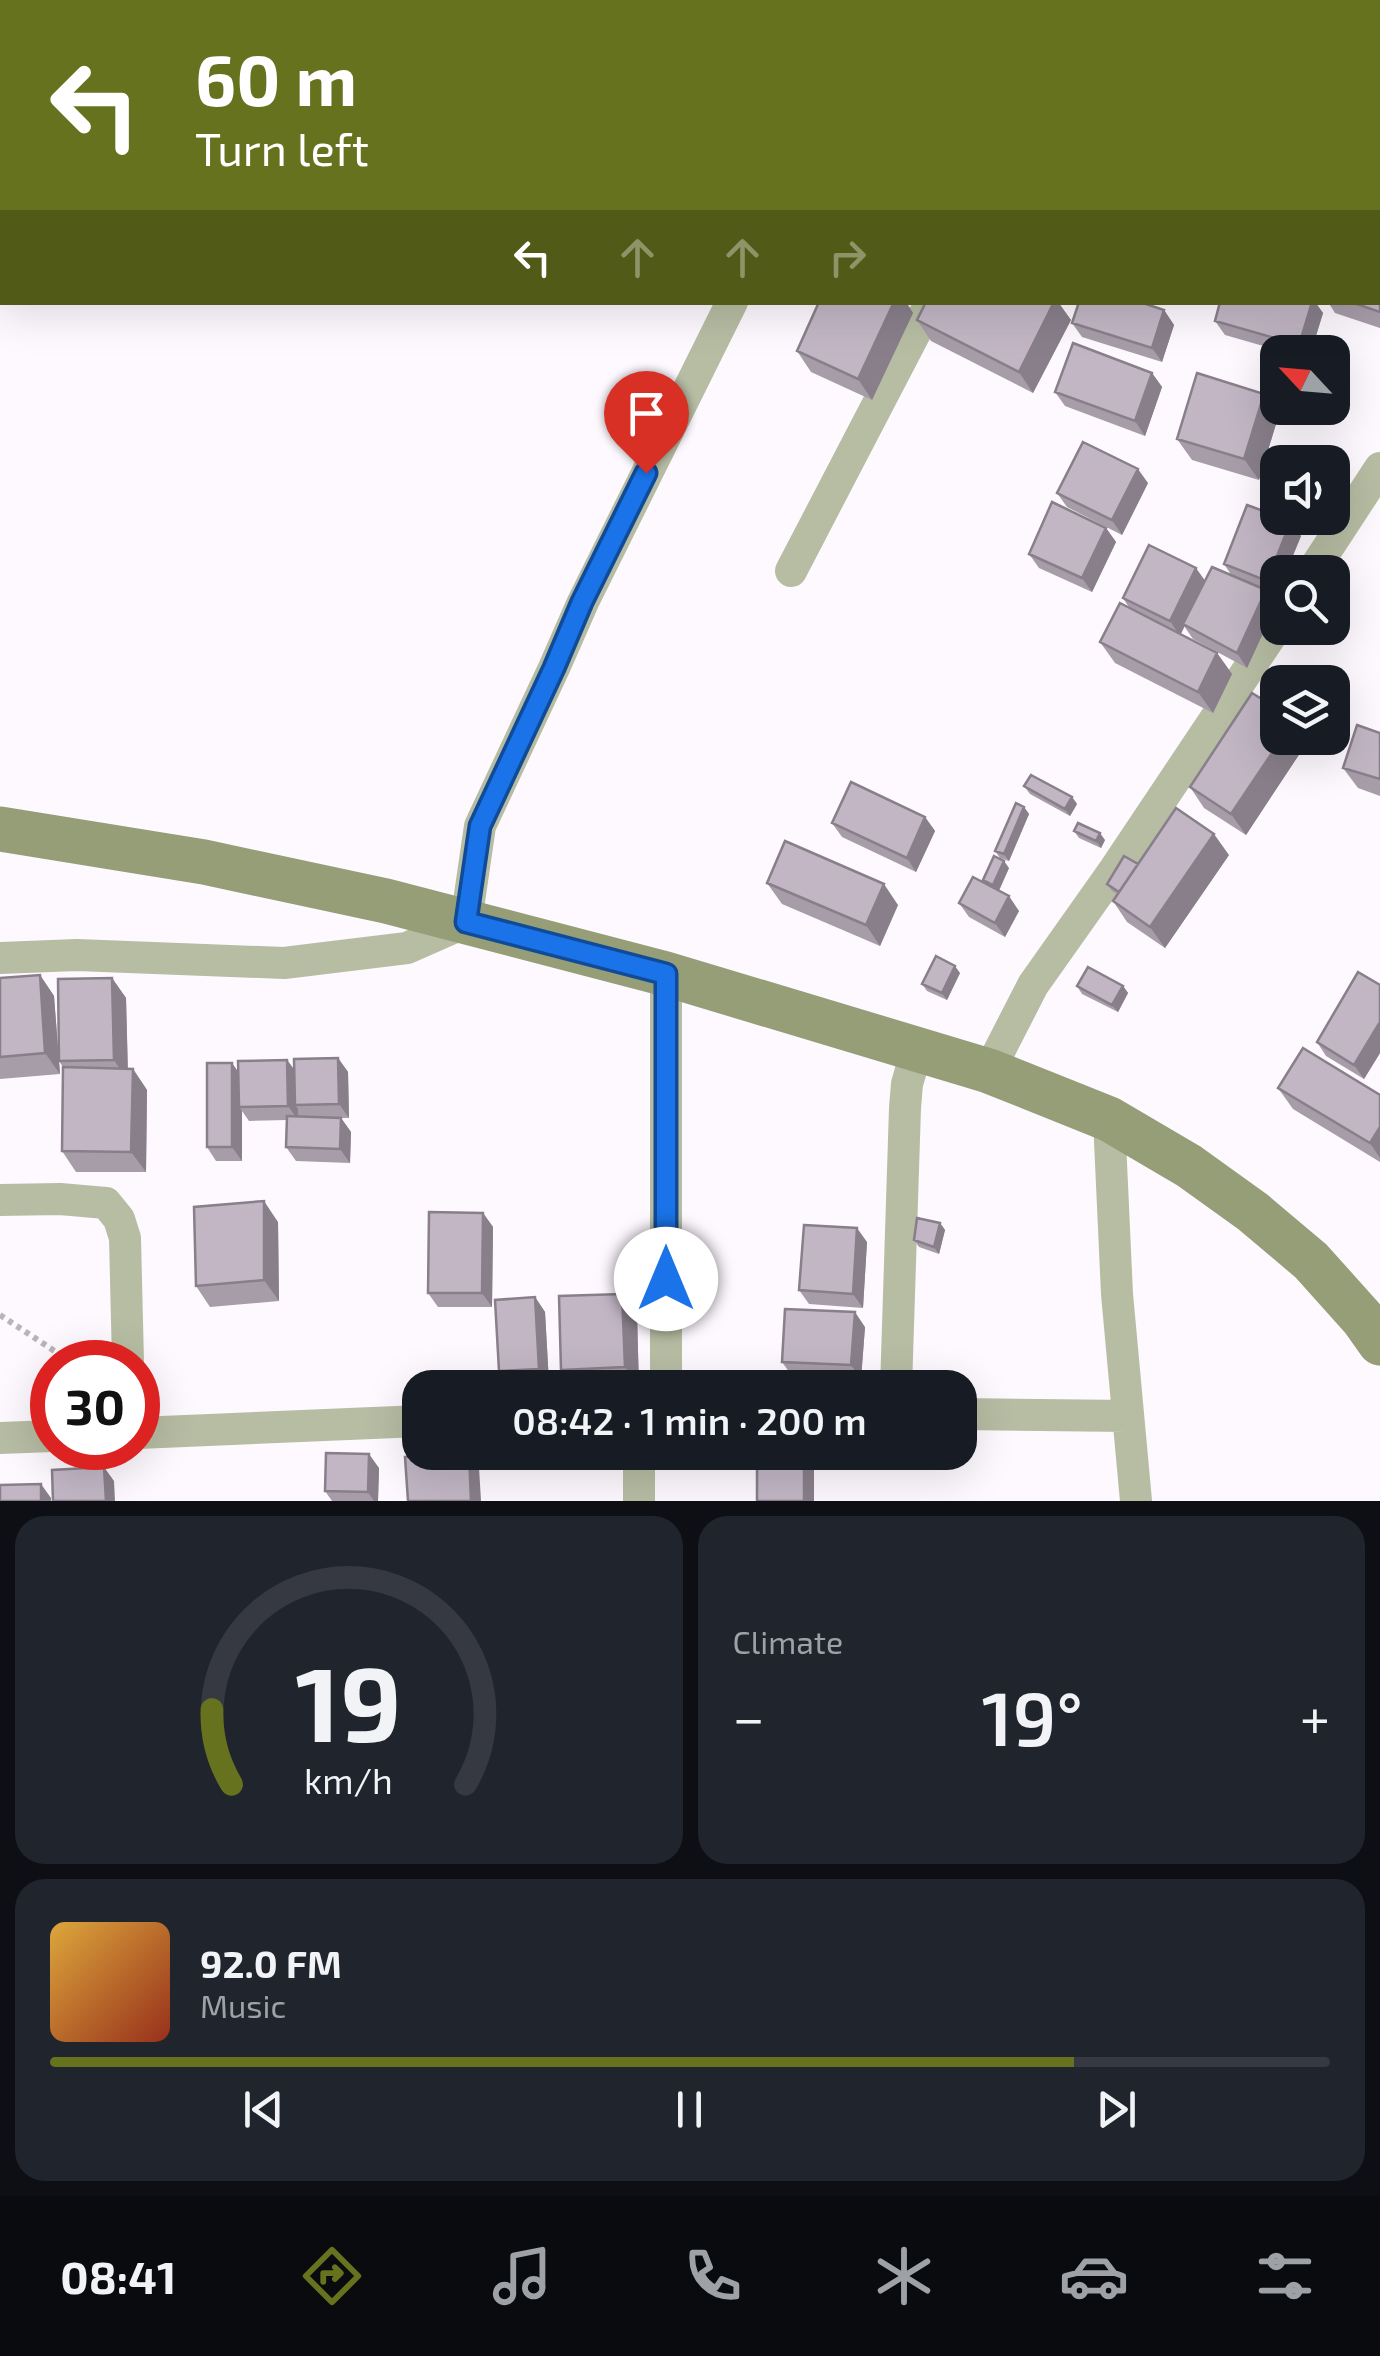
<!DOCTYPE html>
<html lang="en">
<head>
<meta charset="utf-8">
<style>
  :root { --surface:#171b24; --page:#20242c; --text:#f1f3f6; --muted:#9ea1a6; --line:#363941; --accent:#66721d }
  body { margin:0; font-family:"Exo 2",sans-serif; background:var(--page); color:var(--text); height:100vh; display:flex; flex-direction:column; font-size:38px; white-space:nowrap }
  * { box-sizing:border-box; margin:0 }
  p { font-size:32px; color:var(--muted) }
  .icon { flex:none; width:55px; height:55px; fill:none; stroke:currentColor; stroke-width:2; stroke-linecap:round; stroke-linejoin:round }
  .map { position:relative; height:1501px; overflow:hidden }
  .drawer { display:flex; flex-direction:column; gap:15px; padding:15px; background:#0d0f14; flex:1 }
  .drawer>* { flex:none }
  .guide { position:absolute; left:0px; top:0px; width:1380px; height:305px; box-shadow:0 10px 40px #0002; background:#66721d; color:#fff; overflow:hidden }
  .needle { width:65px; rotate:296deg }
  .tools { position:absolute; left:1260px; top:335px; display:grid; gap:20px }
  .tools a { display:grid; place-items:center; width:90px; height:90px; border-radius:20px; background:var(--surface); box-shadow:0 10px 40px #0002; font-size:50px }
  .speed { position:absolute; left:30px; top:1340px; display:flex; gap:20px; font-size:50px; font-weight:700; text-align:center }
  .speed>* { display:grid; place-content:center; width:130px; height:130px; border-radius:50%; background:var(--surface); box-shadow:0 10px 40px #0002; line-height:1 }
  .speed .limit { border:15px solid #d22; background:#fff; color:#111 }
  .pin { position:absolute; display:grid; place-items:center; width:85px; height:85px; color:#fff; margin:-102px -42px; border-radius:50% 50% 50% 0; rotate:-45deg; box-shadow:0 0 10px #0007 }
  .pin .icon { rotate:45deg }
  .me { position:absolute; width:110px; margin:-55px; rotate:0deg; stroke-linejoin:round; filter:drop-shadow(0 0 8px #0008) }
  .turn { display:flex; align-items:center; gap:35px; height:210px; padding:0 30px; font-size:45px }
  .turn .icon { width:130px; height:130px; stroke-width:2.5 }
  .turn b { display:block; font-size:70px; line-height:85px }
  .lanes { display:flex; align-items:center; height:95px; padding:0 30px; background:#0003; justify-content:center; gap:50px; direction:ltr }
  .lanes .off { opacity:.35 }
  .big { font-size:75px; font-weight:600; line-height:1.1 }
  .drawer .tile { flex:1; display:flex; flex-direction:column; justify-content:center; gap:15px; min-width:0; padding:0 35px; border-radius:30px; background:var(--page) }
  .drawer .dial { align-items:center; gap:0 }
  .dial svg { height:260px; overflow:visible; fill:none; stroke:var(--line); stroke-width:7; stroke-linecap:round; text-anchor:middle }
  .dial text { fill:var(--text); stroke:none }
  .song { display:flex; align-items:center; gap:30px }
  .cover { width:120px; height:120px; border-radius:15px; background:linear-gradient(135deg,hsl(40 70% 55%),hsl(10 70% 35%)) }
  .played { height:10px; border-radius:5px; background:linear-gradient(90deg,var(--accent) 80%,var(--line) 80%) }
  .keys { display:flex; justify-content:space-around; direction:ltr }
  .heat { display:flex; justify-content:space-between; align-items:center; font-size:55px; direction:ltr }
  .drawer .tiles { flex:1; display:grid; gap:15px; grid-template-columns:1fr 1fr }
  .tile:last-child { grid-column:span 2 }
  .trip { position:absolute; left:402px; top:1370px; width:575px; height:100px; border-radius:30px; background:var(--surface); box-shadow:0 10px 40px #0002; font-weight:600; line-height:100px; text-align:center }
  .tab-bar { display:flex; height:160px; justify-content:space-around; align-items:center; background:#090b0e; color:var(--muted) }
  .tab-bar .icon { width:70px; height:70px }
  .tab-bar .current { color:var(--accent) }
  .tab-bar b { font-size:45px; color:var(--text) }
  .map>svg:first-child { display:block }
</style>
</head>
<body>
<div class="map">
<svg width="1380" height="1501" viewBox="0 0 1380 1501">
  <rect width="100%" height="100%" fill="#fef9ff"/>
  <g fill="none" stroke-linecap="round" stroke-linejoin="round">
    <path stroke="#b9b4ba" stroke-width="6" stroke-dasharray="5 5" stroke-linecap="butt" d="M0,1315L71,1362"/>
    <path stroke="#b7bda3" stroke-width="32" d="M466,0L471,2
      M1148,0L1154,2
      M636,2L637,0
      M869,2L870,0
      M1083,2L1085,0
      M1378,103L1380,104
      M791,571L931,302
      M1312,572L1380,468
      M0,958L77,955L284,963L407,948L466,922L480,826L554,668L583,602L732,302
      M989,1071L1033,985L1115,869L1278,625
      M1109,1119L1117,1294L1136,1501
      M0,1200L60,1199L106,1203L119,1219L125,1238L128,1362
      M666,1388V974
      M896,1388L905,1108L907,1084L917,1049
      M960,1414L1128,1416
      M138,1433L420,1421
      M0,1438L52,1436
      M639,1452V1501"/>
    <path stroke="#969e78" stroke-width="45" d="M0,829L204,862L386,901L666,974L989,1071L1109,1119L1189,1166L1253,1212L1311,1261L1363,1319L1380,1343"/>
  </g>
  <path fill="#a79da9" d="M1380,258V328L1335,313L1328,302H1378Z
    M819,302H906L913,313L872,400L811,372L797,351Z
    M926,302H1058L1071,320L1033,393L931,341L917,320Z
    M1220,302H1315L1323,313L1311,352H1284L1225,335L1215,321Z
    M1164,310L1174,325L1162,362L1082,337L1072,323Z
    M1152,373L1162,387L1145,436L1065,406L1055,392Z
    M1279,414L1259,480L1192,460L1177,439Z
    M1148,483L1122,535L1067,507L1057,493Z
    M1106,528L1116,542L1092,592L1039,568L1029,554Z
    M1301,536L1277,595L1267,591L1276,605L1247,668L1193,639L1184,626L1180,634L1217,653L1232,674L1213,713L1115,663L1100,642L1130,609L1123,598L1232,576L1224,564Z
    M1380,733V796L1358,788L1343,768Z
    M1278,738H1306L1308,741L1246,835L1204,808L1190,787Z
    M1024,786L1072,797L1077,804L1070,816L1030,794Z
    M1024,807L1029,814L1009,861L1000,858L995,851Z
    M925,817L935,831L916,872L842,837L832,823Z
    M1074,831L1105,840L1101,848L1079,838Z
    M1229,855L1165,948L1127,922L1113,901L1117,894L1112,891L1107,884L1138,865Z
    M1009,868L999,891L1019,911L1005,937L969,917L959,903L985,883L983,880Z
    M767,883L898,905L880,946L782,904Z
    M960,973L947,1000L927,991L922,984Z
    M40,975L54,996L60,1074L0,1079V978Z
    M112,978L126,998L128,1069H133L147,1090L146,1172H76L62,1151L63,1067L59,1061Z
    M1380,985V1053L1364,1079L1326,1056L1317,1042Z
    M1077,986H1123L1128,993L1118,1012L1082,994Z
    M338,1058L348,1072L349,1118H338H341L351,1132L350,1163L296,1161L286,1147L287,1120L249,1121L242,1111V1161H216L207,1147L232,1063L239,1073L287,1060L294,1069Z
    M1278,1088L1380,1095V1162L1293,1109Z
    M483,1213L493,1227L492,1307H438L428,1293Z
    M278,1222L279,1301L210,1307L196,1286Z
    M940,1223L945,1230L939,1254L919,1247L914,1240Z
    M867,1242L863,1308L809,1304L799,1290Z
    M622,1294L637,1314L639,1388H573L561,1370Z
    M535,1297L545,1312L549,1383L509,1385L499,1371Z
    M865,1327L861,1379L792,1376L782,1362Z
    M379,1468L378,1501H332L325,1491Z"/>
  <path fill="#887f8a" d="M894,302H906L913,313L872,400L858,379Z
    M1054,302H1058L1071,320L1033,393L1019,372Z
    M1312,302H1315L1323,313L1311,352H1304L1299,345Z
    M1164,310L1174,325L1162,362L1152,348Z
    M1152,373L1162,387L1145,436L1135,421Z
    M1264,394L1279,414L1259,480L1244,459Z
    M1138,469L1148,483L1122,535L1112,520Z
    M1291,521L1301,536L1286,572H1278L1277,595L1267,581Z
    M1106,528L1116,542L1092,592L1082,578Z
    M1196,568L1206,582L1180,636L1170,621Z
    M1266,590L1276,605L1247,668L1237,653Z
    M1217,653L1232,674L1213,713L1198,692Z
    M1282,738H1306L1308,741L1246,835L1231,814Z
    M1072,797L1077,804L1070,816L1065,809Z
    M1024,807L1029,814L1009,861L1004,854Z
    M925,817L935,831L916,872L907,858Z
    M1100,833L1105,840L1101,848L1096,841Z
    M1214,834L1229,855L1165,948L1150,927Z
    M1004,861L1009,868L998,892L993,885Z
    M884,884L898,905L880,946L866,925Z
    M1009,896L1019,911L1005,937L995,923Z
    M955,966L960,973L947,1000L942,993Z
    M40,975L54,996L60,1074L45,1053Z
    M112,978L126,998L128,1081L114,1060Z
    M1123,986L1128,993L1118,1012L1112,1005Z
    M1380,1022V1053L1364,1079L1354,1065Z
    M338,1058L348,1072L349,1118L339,1104Z
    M287,1060L297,1074L295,1105L298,1109V1120L288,1106Z
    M232,1063L242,1078L239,1107L242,1111V1161L232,1147Z
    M133,1069L147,1090L146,1172L131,1152Z
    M341,1118L351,1132L350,1163L340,1149Z
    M1380,1127V1158L1370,1143Z
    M264,1201L278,1222L279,1301L264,1280Z
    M483,1213L493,1227L492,1307L482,1293Z
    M940,1223L945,1230L939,1254L934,1247Z
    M857,1228L867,1242L863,1308L853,1294Z
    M622,1294L637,1314L639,1388L625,1367Z
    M535,1297L545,1312L549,1383L539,1369Z
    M855,1312L865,1327L861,1379L851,1365Z
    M804,1452H813L814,1454V1501H804Z
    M469,1453L479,1467L481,1501H471Z
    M369,1454L379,1468L378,1501H374L368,1492Z
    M104,1467L114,1481L115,1501H106Z
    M41,1484L51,1498V1501H41Z"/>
  <path fill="#c2b6c5" stroke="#887f8a" stroke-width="2.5" d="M990,0H1021L1026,2H989Z
    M1378,257L1380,258V312L1351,302H1378Z
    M819,302H894L858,379L797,351Z
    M926,302H1054L1019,372L917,320Z
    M1079,302H1140L1164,310L1152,348L1072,323Z
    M1220,302H1312L1299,345L1215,321Z
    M1073,343L1152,373L1135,421L1055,392Z
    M1197,373L1264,394L1244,459L1177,439Z
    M1083,442L1138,469L1112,520L1057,493Z
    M1052,502L1106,528L1082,578L1029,554Z
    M1247,505L1291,521L1267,581L1224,564Z
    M1149,545L1196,568L1170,621L1123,598Z
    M1212,567L1266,590L1237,653L1183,624Z
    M1120,603L1217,653L1198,692L1100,642Z
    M1252,693L1278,709V738H1282L1231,814L1190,787Z
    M1357,725L1380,733V779L1343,768Z
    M1031,775L1072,797L1065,809L1024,786Z
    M851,782L925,817L907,858L832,823Z
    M1016,803L1024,807L1004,854L995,851Z
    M1176,808L1214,834L1150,927L1113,901Z
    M1078,823L1100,833L1096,841L1074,831Z
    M785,841L884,884L866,925L767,883Z
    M994,856L1004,861L993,885L983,880Z
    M1124,856L1138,864L1119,892L1107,884Z
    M973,877L1009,896L995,923L959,903Z
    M936,956L955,966L942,993L922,984Z
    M1088,967L1123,986L1112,1005L1077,986Z
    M1358,972L1380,985V1022L1354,1065L1317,1042Z
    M40,975L45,1053L0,1057V978Z
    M112,978L114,1060L59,1061L58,979Z
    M1303,1048L1380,1095V1127L1370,1143L1278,1088Z
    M338,1058L339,1104L295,1105L294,1059Z
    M287,1060L288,1106L239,1107L238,1061Z
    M207,1063H232V1147H207Z
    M63,1067L133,1069L131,1152L62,1151Z
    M287,1116L341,1118L340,1149L286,1147Z
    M264,1201V1280L196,1286L194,1207Z
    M429,1212L483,1213L482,1293H428Z
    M917,1218L940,1223L934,1247L914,1240Z
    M804,1225L857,1228L853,1294L799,1290Z
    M622,1294L625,1367L561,1370L559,1296Z
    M535,1297L539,1369L499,1371L495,1300Z
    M785,1309L855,1312L851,1365L782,1362Z
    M757,1452H804V1501H757Z
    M326,1453L369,1454L368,1492L325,1491Z
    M469,1453L471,1501H408L405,1457Z
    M104,1467L106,1501H53L52,1470Z
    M41,1484V1501H0V1485Z"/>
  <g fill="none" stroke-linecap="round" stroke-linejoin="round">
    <defs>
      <path id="route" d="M646,473L582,602L554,668L480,826L466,922L666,974V1279"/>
    </defs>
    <use href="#route" stroke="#114b97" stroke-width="25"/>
    <use href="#route" stroke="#1a73e8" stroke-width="18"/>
  </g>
</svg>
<div class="tools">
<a><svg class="needle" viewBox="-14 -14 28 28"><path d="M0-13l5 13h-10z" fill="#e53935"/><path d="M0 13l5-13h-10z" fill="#9ea1a6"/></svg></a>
<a><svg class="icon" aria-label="sound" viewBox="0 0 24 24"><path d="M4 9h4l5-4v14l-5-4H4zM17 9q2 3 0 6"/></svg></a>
<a><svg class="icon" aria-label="search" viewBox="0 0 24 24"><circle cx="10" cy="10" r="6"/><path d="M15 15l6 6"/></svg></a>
<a><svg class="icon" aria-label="layers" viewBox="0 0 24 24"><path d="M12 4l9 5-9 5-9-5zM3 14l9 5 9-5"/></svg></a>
</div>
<div class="speed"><div class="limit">30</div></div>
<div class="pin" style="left:646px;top:473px;background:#d93025"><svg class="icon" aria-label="arrive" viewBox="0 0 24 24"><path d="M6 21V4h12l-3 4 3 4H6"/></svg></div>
<svg class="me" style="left:666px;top:1279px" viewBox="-20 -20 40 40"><circle r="19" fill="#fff"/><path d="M0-13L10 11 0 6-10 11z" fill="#1a73e8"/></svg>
<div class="trip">08:42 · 1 min · 200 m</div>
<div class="guide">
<div class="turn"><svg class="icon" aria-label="left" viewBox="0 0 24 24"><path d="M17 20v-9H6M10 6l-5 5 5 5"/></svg><div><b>60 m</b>Turn left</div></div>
<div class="lanes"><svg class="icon" aria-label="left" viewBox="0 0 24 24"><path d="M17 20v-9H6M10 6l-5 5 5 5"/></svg><svg class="icon off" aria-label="ahead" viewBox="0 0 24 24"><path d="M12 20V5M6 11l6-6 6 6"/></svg><svg class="icon off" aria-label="ahead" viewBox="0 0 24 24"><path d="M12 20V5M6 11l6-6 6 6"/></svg><svg class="icon off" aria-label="right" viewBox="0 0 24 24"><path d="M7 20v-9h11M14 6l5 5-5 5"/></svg></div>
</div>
</div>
<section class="drawer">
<div class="tiles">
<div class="tile dial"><svg viewBox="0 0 100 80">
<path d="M14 69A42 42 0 1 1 86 69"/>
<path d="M14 69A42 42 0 0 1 8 46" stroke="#66721d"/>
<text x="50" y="56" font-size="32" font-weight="700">19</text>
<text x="50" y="72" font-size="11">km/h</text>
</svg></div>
<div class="tile"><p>Climate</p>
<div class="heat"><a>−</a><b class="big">19°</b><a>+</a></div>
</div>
<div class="tile">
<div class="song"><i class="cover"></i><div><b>92.0 FM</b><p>Music</p></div></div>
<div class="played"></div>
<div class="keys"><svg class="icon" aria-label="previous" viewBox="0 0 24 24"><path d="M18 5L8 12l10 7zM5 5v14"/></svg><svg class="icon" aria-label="pause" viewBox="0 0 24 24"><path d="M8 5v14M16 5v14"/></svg><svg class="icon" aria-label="next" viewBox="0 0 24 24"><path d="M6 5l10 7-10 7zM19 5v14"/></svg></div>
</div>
</div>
</section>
<nav class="tab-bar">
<b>08:41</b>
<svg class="icon current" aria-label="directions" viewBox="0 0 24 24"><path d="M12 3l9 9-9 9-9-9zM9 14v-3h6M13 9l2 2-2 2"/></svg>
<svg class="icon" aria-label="music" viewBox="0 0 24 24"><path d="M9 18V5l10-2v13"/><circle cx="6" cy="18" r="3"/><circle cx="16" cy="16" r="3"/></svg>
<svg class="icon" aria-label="phone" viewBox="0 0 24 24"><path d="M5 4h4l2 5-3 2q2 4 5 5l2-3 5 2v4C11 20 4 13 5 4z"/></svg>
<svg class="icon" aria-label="climate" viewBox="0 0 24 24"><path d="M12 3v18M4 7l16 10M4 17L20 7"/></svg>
<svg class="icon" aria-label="car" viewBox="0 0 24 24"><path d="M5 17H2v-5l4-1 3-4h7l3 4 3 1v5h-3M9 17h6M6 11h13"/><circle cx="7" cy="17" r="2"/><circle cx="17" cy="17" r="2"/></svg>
<svg class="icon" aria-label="filters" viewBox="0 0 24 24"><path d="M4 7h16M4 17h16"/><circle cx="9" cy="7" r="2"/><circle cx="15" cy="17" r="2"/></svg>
</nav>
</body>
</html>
